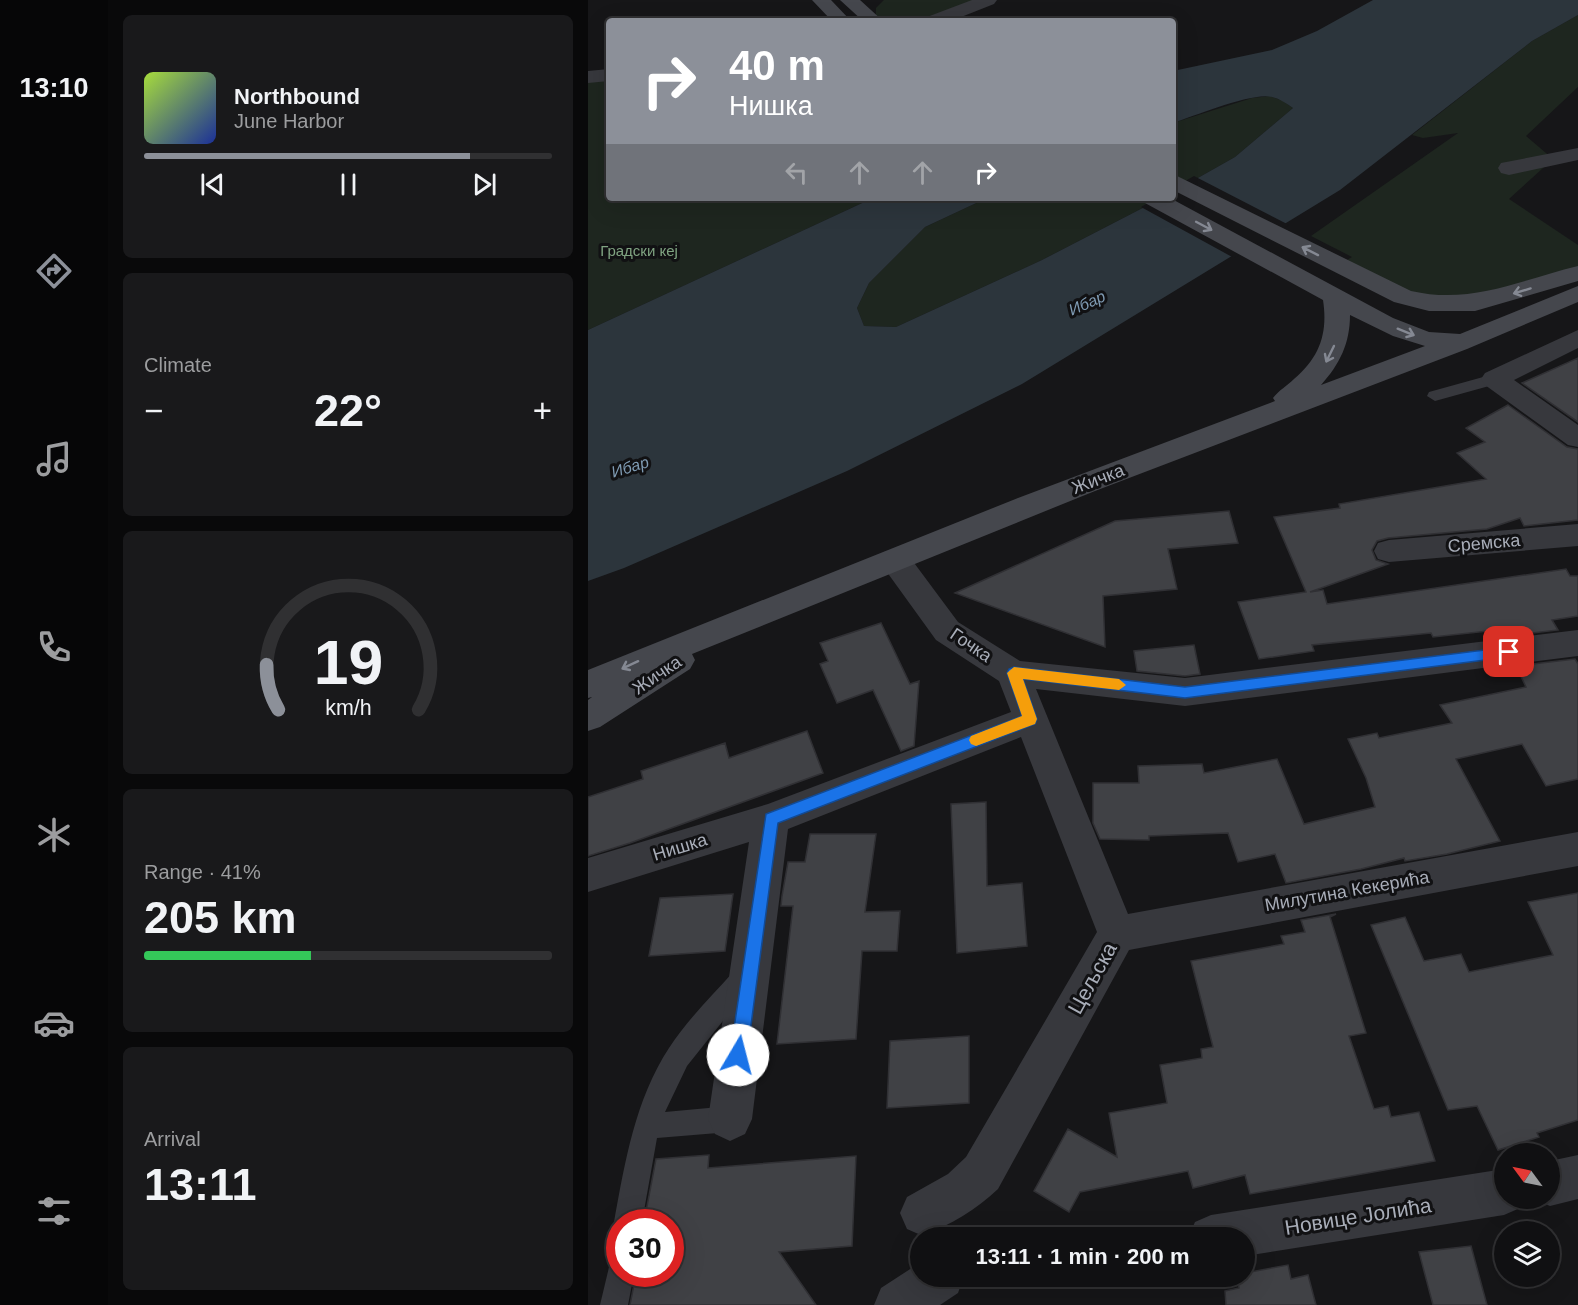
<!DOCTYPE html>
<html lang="en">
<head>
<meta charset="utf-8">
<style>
  :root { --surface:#101012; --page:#19191b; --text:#f1f3f6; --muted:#9c9d9f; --line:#303032; --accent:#8c9099 }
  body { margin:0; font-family:Helvetica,sans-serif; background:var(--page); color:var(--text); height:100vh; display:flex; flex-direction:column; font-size:22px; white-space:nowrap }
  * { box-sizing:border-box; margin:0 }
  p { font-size:20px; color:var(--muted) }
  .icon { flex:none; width:33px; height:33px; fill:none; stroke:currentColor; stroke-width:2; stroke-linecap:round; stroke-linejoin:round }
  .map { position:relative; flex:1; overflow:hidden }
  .side { display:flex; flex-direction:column; gap:15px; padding:15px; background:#09090a; width:480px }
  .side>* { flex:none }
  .top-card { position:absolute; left:18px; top:18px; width:570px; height:183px; border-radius:6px; box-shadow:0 6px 24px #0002,0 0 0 2px var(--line); background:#8c9099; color:#fff; overflow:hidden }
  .needle { width:39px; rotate:303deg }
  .controls { position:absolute; left:906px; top:1143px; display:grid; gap:12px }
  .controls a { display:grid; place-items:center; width:66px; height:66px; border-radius:50%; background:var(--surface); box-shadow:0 6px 24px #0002,0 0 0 2px var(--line); font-size:30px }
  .speed { position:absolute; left:18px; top:1209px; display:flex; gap:12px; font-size:30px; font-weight:700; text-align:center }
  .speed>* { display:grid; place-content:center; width:78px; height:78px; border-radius:50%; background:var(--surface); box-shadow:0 6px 24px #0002,0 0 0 2px var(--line); line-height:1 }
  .speed .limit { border:9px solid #d22; background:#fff; color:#111 }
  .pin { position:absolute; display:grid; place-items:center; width:51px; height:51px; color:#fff; margin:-26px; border-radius:12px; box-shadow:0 3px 9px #0006 }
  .me { position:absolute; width:66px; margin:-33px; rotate:8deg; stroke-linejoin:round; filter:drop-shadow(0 0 4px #0008) }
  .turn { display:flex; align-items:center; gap:21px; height:126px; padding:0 24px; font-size:27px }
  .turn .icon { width:78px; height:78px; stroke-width:2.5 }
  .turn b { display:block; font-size:42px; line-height:51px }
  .lanes { display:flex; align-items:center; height:57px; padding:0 24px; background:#0003; justify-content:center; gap:30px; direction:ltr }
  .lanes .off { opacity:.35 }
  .big { font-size:45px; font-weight:700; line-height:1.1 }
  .side .card { flex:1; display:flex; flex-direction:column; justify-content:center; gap:9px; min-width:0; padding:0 21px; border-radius:9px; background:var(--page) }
  .side .dial { align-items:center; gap:0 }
  .dial svg { height:156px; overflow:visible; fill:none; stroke:var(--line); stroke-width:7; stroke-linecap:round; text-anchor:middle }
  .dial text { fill:var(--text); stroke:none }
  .song { display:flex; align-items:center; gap:18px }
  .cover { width:72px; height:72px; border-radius:9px; background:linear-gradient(135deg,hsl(80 70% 55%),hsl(230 70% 35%)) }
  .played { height:6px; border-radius:3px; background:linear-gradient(90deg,var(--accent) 80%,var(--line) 80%) }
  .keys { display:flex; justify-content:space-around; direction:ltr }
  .heat { display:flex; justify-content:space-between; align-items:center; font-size:33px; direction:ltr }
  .charge { height:9px; border-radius:4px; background:linear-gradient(90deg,#34c759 41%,var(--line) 0) }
  .trip { position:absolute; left:322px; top:1227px; width:345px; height:60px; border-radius:30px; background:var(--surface); box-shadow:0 6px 24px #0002,0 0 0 2px var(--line); font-weight:700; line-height:60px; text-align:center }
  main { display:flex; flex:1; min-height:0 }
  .tab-bar { display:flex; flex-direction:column; width:108px; justify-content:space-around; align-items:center; background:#060607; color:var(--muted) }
  .tab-bar .icon { width:42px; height:42px }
  .tab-bar .active { color:var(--accent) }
  .tab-bar b { font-size:27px; color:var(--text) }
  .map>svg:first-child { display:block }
</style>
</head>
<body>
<main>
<nav class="tab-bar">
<b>13:10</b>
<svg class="icon active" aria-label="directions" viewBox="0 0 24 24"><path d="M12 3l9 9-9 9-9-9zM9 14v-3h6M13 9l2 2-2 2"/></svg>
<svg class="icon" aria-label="music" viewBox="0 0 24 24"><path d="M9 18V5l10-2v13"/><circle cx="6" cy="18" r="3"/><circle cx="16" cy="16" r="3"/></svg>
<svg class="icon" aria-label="phone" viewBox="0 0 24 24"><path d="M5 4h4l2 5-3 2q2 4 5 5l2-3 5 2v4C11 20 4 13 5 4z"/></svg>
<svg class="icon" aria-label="climate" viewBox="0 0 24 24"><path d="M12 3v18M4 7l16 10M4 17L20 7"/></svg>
<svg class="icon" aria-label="car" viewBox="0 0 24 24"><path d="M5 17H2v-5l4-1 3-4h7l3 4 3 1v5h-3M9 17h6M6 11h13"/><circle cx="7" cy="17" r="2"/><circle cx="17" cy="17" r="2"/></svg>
<svg class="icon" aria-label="filters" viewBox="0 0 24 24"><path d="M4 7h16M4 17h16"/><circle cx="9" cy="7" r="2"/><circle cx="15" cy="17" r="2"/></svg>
</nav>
<section class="side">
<div class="card">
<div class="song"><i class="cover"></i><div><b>Northbound</b><p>June Harbor</p></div></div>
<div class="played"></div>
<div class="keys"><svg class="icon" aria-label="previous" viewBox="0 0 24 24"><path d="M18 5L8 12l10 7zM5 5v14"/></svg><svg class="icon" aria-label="pause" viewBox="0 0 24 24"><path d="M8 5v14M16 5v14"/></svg><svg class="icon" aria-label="next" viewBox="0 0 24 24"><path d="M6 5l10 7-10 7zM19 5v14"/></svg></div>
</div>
<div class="card"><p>Climate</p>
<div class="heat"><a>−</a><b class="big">22°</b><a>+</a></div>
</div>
<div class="card dial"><svg viewBox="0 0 100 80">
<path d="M14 69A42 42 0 1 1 86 69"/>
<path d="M14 69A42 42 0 0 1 8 46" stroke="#8c9099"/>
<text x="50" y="56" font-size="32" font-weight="700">19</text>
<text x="50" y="72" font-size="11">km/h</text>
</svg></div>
<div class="card"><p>Range · 41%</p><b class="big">205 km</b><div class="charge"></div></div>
<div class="card"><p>Arrival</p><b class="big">13:11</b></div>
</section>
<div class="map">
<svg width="990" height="1305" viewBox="0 0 990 1305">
  <rect width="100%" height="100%" fill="#161618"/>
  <path fill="#1e261f" d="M296,0H400L346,21H288V8Z
    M990,15V87L938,136L965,159L921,199L990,245V273L841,303L749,266L764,257L723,236L870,133L835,138L824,135L944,41Z
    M21,75V198H285L0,330V77Z
    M682,96L695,101L705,108L647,157L585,192V123L664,98Z
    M399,198H574L454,260L308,327L276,326L269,308L281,283L337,227Z"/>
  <path fill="#2c353c" d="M785,0H990V15L944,41L752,190L434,384L259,471L36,568L0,581V330L285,198H399L337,227L281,283L269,308L276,326L308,327L454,260L574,198H585V192L647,157L705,108C698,103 692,99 684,97C664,92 607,116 585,123V71L684,50L729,31Z"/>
  <path fill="#161618" d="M606,176L701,225L646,258L553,207L568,198H585V188Z"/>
  <path fill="#404145" stroke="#303034" stroke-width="1.5" d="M990,358V422L934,383Z
    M920,405L979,447L990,449V520L936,526L932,518L899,529L800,538L789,541L784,550L788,560L800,564L722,592L735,590L739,604L978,569L982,576H990V616L964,620L970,630L912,637L909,630L845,637L843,633L724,645L726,651L671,659L650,602L718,592L686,517L752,508L751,504L898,479L869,453L897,442L878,428Z
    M641,511L650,543L580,549L589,589L515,596L517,647L367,593L527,521Z
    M293,623L322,684L331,681L326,746L313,751L285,690L249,703L232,664L240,661L232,643Z
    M606,645L612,674L597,676L549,671L546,651Z
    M987,659L990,664V779L958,786L934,744L868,759L912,841L859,854L817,861L816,858L773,869L698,883L687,854L650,862L640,833L561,836V840L512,839L505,823V783H551L550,766L614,764L616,773L689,759L716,824L787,807L778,778L760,739L789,733L791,738L864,723L852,705L938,687L928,666Z
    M219,731L235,773L42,843L0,856V797L55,779L53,771L137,743L141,758Z
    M398,802L399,886L434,883L439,946L369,953L363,804Z
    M222,834H288L277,912L312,911L309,951H274L268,1039L189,1044L205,906H193L194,896L200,862H217Z
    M990,893V1120L949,1133L951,1137L910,1150L889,1106L860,1110L783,925L817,917L836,961L873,954L881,972L965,955L940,902Z
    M145,894L137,951L61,956L72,898Z
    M748,914L742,917L778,1033L761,1036L786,1109L800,1106L803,1117L831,1112L847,1161L662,1194L657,1175L605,1188L600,1171L492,1192L481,1212L446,1191L480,1129L529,1157L521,1113L579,1103L572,1065L614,1058L613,1049L625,1047L603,961L696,944L693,936L717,932L713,920Z
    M381,1036V1103L299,1108L302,1041Z
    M121,1155L120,1168L268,1156L264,1246L191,1252L228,1305H42L48,1274H82V1222H56L68,1159Z
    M883,1246L899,1305H845L831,1252Z
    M700,1265L703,1279L720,1275L728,1305H638L637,1291L651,1288L649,1276H657V1273Z"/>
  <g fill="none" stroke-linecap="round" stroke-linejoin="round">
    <path fill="#37383d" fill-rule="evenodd" d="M906,374L912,375L914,379L912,383L847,401L839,396L841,392Z
      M154,968L162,971L166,979L162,987L99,1066L77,1112L142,1106L151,1110L155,1119L151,1128L142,1132L69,1138L54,1222H32L30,1232L26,1222C37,1162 47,1100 81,1048C99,1020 124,996 146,971Z
      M32,1259V1274H46L40,1305H12L22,1263Z"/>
    <path fill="#37383d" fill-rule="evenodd" d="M384,0H409L406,4L363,21H337L339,17Z
      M21,69V81L0,83V71Z
      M990,148V160L921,175L913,173L910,168L913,163Z
      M990,330V348L926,380L990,425V447L980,445L897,385L893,379L897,373Z
      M990,524V546L801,562L790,559L786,551L790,543L801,540Z
      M307,549L318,552L370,622L432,661L597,678L990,630V656L597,706L448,689L540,914L990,832V866L541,950L410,1189C388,1210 363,1224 335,1236L319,1229L312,1213L319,1197L360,1174L378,1157L509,932L433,737L200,829L164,1119L157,1134L142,1141L127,1134L120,1119L161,842L0,892V858L180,804L423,712L411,681L348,640L296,568L292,560L296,552Z
      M990,1155V1199L962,1206L946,1199L962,1198V1161Z
      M916,1169V1198H936L932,1208L916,1215L657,1256V1238H600L607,1222L623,1215Z
      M333,1262V1276H376L370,1293L352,1305H286L293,1288Z"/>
    <path fill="#45474d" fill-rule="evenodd" d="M224,0H243L263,21H244Z
      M252,0H272L295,21H275Z
      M585,174L823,291C884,305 932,280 990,266V281L887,311H841L806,302L585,190Z
      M554,198H582L805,318L841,332L872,334L990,286V302L879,349L507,491L104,654L107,660L102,669L12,727L0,731V700L4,697L0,698V670L430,498L687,401L685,398C691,390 699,386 706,379C732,357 740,333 735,300L557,203ZM762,315L805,336L837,346L733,385C752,364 762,343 762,315Z"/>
  </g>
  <defs><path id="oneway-shaft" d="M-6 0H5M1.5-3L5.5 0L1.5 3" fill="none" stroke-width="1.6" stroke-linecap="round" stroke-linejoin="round" transform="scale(1.5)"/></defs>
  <g stroke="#858993">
    <use href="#oneway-shaft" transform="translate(616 226) rotate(28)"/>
    <use href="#oneway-shaft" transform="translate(722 251) rotate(-153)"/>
    <use href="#oneway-shaft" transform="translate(934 291) rotate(163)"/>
    <use href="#oneway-shaft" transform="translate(818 332) rotate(22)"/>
    <use href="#oneway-shaft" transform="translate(742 354) rotate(116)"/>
    <use href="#oneway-shaft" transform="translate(42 665) rotate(155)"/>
  </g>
  <path fill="#1a73e8" stroke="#114b97" stroke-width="1.5" d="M921,647L928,652L921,657L597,698L435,679L449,719L447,724L190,823L159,1055L157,1061L150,1064L144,1061L142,1055L178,814L434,716L419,673L421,669L426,667L597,687Z"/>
  <path fill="#f59e0b" d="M426,667L531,679L538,685L531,690L435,679L449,719L447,724L388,746L383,744L381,740L383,736L434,716L419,673Z"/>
  <g text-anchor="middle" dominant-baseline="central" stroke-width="6" stroke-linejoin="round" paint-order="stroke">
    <g font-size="15" fill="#7fa381" stroke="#111113">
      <text x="51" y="250">Градски кеј</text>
    </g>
    <g font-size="16" font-style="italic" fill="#7f9bb3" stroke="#111113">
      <text transform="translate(499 303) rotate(-24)">Ибар</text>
      <text transform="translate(42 467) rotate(-17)">Ибар</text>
    </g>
    <g font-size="18" fill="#a8adb8" stroke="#111113">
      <text transform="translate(510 479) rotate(-21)">Жичка</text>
      <text transform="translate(896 543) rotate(-5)">Сремска</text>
      <text transform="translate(383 645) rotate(34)">Гочка</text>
      <text transform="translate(69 675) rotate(-34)">Жичка</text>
      <text transform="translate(92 847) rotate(-17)">Нишка</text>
      <text transform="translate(759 891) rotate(-10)">Милутина Кекерића</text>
    </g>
    <g font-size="21" fill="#a8adb8" stroke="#111113">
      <text transform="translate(504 978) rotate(-61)">Цељска</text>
      <text transform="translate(770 1216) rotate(-9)">Новице Јолића</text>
    </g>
  </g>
</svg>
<div class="controls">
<a><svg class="needle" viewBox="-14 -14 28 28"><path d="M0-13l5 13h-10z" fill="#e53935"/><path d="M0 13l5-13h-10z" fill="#9c9d9f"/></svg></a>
<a><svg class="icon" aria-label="layers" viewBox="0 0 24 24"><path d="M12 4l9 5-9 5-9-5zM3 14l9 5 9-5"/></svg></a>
</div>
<div class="speed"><div class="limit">30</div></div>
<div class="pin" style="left:921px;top:652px;background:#d93025"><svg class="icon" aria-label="arrive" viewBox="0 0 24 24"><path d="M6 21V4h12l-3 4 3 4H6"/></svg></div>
<svg class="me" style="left:150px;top:1055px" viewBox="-20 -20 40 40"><circle r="19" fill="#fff"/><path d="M0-13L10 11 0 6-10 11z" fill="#1a73e8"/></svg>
<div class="trip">13:11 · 1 min · 200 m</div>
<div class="top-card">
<div class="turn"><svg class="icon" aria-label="right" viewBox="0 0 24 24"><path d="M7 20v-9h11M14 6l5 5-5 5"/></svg><div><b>40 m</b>Нишка</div></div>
<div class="lanes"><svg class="icon off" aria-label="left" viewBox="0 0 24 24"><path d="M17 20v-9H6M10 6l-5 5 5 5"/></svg><svg class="icon off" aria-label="ahead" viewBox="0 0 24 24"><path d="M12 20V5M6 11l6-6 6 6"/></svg><svg class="icon off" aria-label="ahead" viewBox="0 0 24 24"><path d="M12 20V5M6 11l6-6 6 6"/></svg><svg class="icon" aria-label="right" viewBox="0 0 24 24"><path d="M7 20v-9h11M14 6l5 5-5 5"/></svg></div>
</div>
</div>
</main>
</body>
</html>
